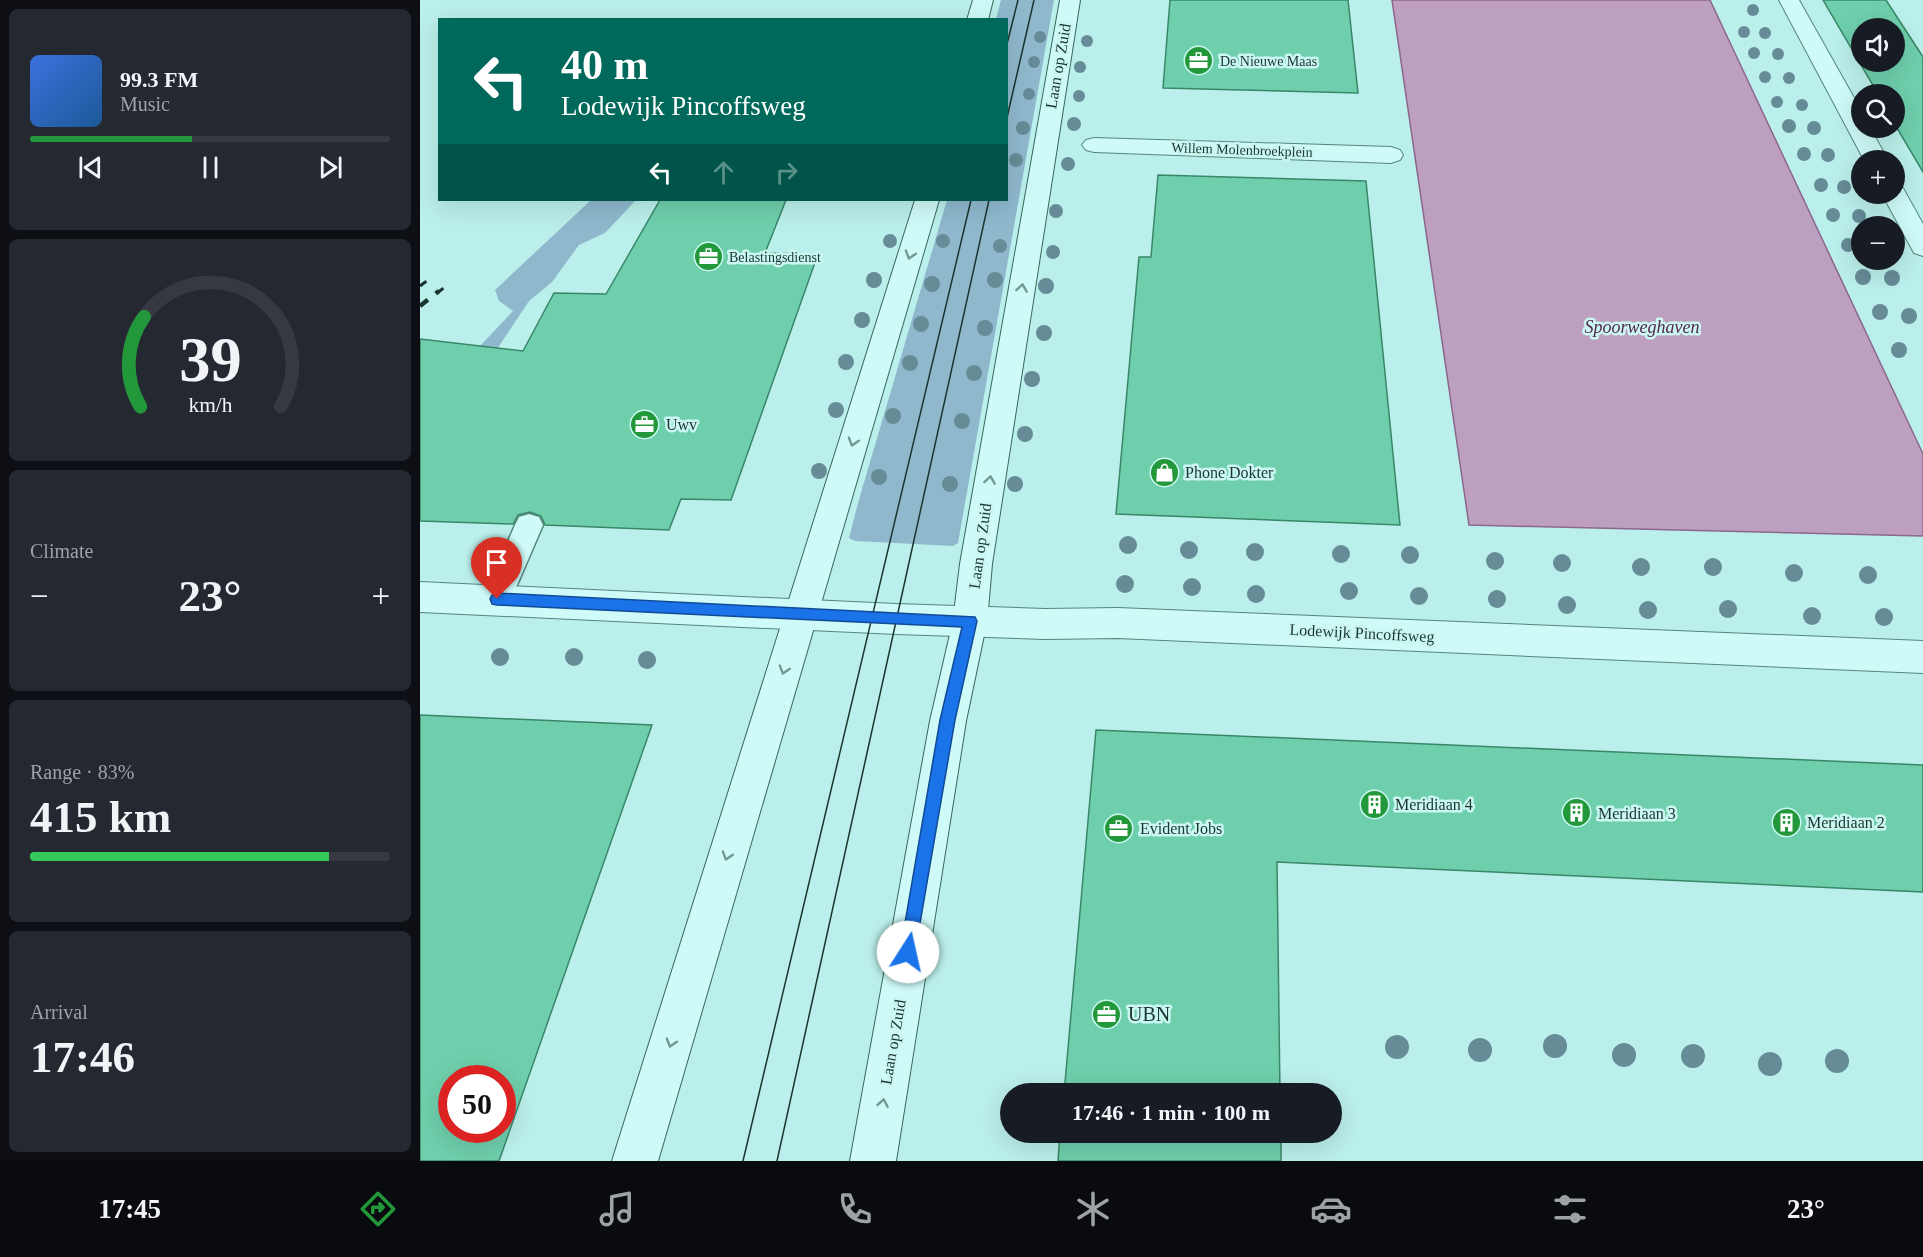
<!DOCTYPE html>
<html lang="en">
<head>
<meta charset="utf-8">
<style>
  :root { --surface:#171b24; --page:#242831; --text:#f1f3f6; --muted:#9ea1a6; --line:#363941; --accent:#22983b }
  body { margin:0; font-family:Georgia,serif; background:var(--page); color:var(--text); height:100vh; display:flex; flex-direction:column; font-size:22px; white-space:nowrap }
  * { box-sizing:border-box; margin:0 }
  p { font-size:20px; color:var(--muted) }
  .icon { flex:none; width:33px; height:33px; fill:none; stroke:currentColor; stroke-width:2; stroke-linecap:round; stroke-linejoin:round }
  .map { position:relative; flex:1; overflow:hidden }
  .details { display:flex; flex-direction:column; gap:9px; padding:9px; background:#0d0f14; width:420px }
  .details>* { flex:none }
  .banner { position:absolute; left:18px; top:18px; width:570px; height:183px; border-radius:0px; box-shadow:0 6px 24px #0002; background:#00695c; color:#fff; overflow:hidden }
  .fabs { position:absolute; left:1431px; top:18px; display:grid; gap:12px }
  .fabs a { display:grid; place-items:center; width:54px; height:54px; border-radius:50%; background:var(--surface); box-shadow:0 6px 24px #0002; font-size:30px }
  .speed { position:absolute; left:18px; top:1065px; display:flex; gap:12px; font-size:30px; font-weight:700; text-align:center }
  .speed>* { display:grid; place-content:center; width:78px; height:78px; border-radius:50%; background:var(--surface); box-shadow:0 6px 24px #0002; line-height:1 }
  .speed .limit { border:9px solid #d22; background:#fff; color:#111 }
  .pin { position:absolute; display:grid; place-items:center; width:51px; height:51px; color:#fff; margin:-62px -26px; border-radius:50% 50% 50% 0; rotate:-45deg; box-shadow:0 0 6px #0007 }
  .pin .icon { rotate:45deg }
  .me { position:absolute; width:66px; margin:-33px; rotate:10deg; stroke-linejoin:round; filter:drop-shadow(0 0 4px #0008) }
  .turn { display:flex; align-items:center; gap:21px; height:126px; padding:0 24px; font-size:27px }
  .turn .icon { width:78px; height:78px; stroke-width:2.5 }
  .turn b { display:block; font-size:42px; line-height:51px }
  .lanes { display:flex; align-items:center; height:57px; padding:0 24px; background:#0003; justify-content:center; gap:30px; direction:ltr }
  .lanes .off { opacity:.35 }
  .big { font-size:45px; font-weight:700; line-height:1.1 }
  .details .tile { flex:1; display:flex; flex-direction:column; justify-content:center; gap:9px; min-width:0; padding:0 21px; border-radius:9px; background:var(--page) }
  .details .dial { align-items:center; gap:0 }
  .dial svg { height:156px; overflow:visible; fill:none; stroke:var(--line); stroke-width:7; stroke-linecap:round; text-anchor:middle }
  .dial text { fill:var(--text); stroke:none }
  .song { display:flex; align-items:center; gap:18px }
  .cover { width:72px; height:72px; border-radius:9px; background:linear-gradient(135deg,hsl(220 70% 55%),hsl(210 70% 35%)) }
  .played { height:6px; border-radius:3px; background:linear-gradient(90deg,var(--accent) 45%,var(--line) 45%) }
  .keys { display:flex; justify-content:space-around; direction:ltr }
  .heat { display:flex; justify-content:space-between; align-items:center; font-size:33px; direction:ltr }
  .charge { height:9px; border-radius:4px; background:linear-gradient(90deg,#34c759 83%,var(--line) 0) }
  .trip { position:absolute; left:580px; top:1083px; width:342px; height:60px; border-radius:30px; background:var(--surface); box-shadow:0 6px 24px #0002; font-weight:700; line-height:60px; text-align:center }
  .tab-bar { display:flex; height:96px; justify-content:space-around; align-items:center; background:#090b0e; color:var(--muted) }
  .tab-bar .icon { width:42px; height:42px }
  .tab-bar .selected { color:var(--accent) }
  .tab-bar b { font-size:27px; color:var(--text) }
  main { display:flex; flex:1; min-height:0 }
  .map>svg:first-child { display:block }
</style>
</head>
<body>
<main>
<section class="details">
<div class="tile">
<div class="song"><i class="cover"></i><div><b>99.3 FM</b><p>Music</p></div></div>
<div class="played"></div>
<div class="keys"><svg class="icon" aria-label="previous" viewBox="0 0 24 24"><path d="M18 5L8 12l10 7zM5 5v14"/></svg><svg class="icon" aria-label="pause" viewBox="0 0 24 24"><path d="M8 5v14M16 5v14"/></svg><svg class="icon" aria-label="next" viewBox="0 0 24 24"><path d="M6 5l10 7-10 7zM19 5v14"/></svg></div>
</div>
<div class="tile dial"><svg viewBox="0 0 100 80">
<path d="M14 69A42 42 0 1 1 86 69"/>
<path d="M14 69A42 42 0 0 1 16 23" stroke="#22983b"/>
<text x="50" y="56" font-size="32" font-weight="700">39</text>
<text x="50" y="72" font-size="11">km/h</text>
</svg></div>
<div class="tile"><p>Climate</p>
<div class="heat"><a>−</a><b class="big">23°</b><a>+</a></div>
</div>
<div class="tile"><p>Range · 83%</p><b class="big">415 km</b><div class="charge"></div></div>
<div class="tile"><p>Arrival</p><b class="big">17:46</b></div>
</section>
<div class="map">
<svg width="1503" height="1161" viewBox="0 0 1503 1161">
  <rect width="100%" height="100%" fill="#bbefeb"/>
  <path fill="#8fb8cd" d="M581,0H634L538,543L533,546L435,541L429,538L438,503L527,200H586V20L576,19Z
    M171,200H216L185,233L159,245L132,282L109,301L14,444L60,346L93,311L79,301L75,290Z"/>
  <path fill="#bd9fc0" stroke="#8c678d" stroke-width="1.5" d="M972,0H1290L1503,454V536L1049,525Z"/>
  <path fill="#6fcfac" stroke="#398769" stroke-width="1.5" fill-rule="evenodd" d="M750,0H928L938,93L743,88Z
    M1403,0H1466L1503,57V172L1474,123V94H1458ZM1442,28H1474V62H1442Z
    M738,175L946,181L980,525L696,514L719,257H731Z
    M240,200H366L345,253L398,254L311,500L261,499L249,530L125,525L121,516L110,512L98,515L93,524L0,521V339L103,351L134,293L186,294Z
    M0,715L232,725L79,1161H0ZM32,1078H82V1130H32Z
    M676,730L1503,765V892L857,862L860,1094H644Z
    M640,1132H861V1161H638Z"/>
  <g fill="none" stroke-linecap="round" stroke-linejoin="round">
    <defs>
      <path id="lane" d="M109,514L119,517L123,525L91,599L87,608L77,612L67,608L63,599L95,525L99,517Z"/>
      <path id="street" d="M1359,0H1379L1442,112V128H1450L1468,160H1444Z
        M674,138L971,147L980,150L983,155L980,160L971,163L674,152L666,150L662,145L666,140Z
        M1474,186L1483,188L1503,224V256L1494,253L1462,194H1474Z
        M0,582L476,604L625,609L698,608L1503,641V673L698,638L625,639L476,634L0,612Z"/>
      <path id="secondary" d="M553,0H573L568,20H547Z
        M640,0H660L572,564L567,621L546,721L476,1161H430L510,721L533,621L540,564Z
        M495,200H519L238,1161H192Z"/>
    </defs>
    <use href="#lane" stroke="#54877a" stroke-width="3"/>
    <use href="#street" stroke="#54877a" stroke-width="2"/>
    <use href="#secondary" stroke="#38685b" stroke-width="2"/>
    <use href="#lane" fill="#cefaf7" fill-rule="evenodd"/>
    <use href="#street" fill="#cefaf7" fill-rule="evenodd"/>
    <use href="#secondary" fill="#cefaf7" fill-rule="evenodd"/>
    <path stroke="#1a352d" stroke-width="1.5" d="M586,48L598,0
      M586,122L614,0
      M323,1161L551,200
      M357,1161L569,200"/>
    <path stroke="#1a352d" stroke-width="3" stroke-dasharray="8 8" stroke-linecap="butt" d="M0,286L12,277
      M17,293L29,284"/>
    <path stroke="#1a352d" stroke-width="4.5" stroke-dasharray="10 10" stroke-linecap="butt" d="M0,306L19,291"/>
  </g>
  <g fill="#668c97">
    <circle cx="1333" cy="10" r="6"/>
    <circle cx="1324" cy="32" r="6"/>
    <circle cx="1345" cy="33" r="6"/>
    <circle cx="620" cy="37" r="6"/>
    <circle cx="667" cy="41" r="6"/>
    <circle cx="1334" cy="53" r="6"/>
    <circle cx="1358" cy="54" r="6"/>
    <circle cx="614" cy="62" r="6"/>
    <circle cx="660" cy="67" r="6"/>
    <circle cx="1345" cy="77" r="6"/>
    <circle cx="1369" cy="78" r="6"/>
    <circle cx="609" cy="94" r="6"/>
    <circle cx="659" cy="96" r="6"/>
    <circle cx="1357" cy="102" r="6"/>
    <circle cx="1382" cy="105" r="6"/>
    <circle cx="654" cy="124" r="7"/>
    <circle cx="1369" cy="126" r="7"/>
    <circle cx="603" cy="128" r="7"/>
    <circle cx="1394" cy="128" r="7"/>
    <circle cx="1384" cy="154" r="7"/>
    <circle cx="1408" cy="155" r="7"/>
    <circle cx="596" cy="160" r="7"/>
    <circle cx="648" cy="164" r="7"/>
    <circle cx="1401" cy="185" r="7"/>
    <circle cx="1424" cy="187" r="7"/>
    <circle cx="636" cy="211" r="7"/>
    <circle cx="1413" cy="215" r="7"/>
    <circle cx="1439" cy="216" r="7"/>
    <circle cx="470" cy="241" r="7"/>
    <circle cx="523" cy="241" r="7"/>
    <circle cx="1428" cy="245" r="7"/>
    <circle cx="580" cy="246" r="7"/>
    <circle cx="633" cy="252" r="7"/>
    <circle cx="1443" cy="277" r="8"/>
    <circle cx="1472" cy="278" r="8"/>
    <circle cx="454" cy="280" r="8"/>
    <circle cx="575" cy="280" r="8"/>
    <circle cx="512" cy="284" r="8"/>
    <circle cx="626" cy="286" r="8"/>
    <circle cx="1460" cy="312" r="8"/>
    <circle cx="1489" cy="316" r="8"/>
    <circle cx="442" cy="320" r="8"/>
    <circle cx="501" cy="324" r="8"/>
    <circle cx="565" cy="328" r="8"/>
    <circle cx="624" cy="333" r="8"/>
    <circle cx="1479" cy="350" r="8"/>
    <circle cx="426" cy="362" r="8"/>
    <circle cx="490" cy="363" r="8"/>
    <circle cx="554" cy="373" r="8"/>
    <circle cx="612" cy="379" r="8"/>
    <circle cx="416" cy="410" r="8"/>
    <circle cx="473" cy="416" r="8"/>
    <circle cx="542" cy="421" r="8"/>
    <circle cx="605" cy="434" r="8"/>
    <circle cx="399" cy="471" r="8"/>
    <circle cx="459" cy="477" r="8"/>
    <circle cx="530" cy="484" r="8"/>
    <circle cx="595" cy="484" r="8"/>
    <circle cx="708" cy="545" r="9"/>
    <circle cx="769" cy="550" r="9"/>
    <circle cx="835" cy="552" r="9"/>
    <circle cx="921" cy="554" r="9"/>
    <circle cx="990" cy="555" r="9"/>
    <circle cx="1075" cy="561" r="9"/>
    <circle cx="1142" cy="563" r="9"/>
    <circle cx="1221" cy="567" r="9"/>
    <circle cx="1293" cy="567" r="9"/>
    <circle cx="1374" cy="573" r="9"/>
    <circle cx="1448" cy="575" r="9"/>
    <circle cx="705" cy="584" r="9"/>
    <circle cx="772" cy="587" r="9"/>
    <circle cx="929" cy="591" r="9"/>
    <circle cx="836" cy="594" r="9"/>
    <circle cx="999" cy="596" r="9"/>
    <circle cx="1077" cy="599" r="9"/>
    <circle cx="1147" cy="605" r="9"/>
    <circle cx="1308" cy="609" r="9"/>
    <circle cx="1228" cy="610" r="9"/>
    <circle cx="1392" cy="616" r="9"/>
    <circle cx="1464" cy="617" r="9"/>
    <circle cx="80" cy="657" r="9"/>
    <circle cx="154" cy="657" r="9"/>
    <circle cx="227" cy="660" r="9"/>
    <circle cx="1135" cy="1046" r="12"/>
    <circle cx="977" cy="1047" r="12"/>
    <circle cx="1060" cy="1050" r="12"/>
    <circle cx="1204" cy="1055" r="12"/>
    <circle cx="1273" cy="1056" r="12"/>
    <circle cx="1417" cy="1061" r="12"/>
    <circle cx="1350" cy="1064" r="12"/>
  </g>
  <defs><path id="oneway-chevron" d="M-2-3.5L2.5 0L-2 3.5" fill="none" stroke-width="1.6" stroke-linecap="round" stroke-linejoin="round" transform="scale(1.5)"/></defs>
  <g stroke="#749892">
    <use href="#oneway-chevron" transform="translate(490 255) rotate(107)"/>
    <use href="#oneway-chevron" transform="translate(602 288) rotate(-81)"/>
    <use href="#oneway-chevron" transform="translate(433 442) rotate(107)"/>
    <use href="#oneway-chevron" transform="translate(570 480) rotate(-81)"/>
    <use href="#oneway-chevron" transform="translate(364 670) rotate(107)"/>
    <use href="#oneway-chevron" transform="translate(307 856) rotate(107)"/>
    <use href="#oneway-chevron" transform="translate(251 1043) rotate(107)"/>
    <use href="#oneway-chevron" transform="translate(463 1103) rotate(-80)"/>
  </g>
  <path fill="#1a73e8" stroke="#114b97" stroke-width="1.5" d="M77,593L555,617L557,621L535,720L494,958L488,961L482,958L480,952L520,720L542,627L77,605L72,604L70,599L72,595Z"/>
  <defs>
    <symbol id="office-disc" viewBox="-11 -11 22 22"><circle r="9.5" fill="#22983b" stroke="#cbf7f3"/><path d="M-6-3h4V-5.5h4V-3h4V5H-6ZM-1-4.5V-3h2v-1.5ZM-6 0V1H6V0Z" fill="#fff"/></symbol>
    <symbol id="shop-disc" viewBox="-11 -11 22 22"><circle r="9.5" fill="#22983b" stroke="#cbf7f3"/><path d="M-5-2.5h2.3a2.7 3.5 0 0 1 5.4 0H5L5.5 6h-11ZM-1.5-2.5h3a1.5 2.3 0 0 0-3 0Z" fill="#fff"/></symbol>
    <symbol id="building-disc" viewBox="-11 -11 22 22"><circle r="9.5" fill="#22983b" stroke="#cbf7f3"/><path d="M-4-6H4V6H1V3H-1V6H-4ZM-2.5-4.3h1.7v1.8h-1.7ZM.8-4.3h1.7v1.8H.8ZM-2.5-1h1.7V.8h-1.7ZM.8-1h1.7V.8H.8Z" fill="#fff"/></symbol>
  </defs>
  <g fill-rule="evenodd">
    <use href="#office-disc" x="762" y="44" width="33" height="33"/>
    <use href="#office-disc" x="272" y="240" width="33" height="33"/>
    <use href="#office-disc" x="208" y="408" width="33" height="33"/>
    <use href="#shop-disc" x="728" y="456" width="33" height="33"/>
    <use href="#building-disc" x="938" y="788" width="33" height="33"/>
    <use href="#building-disc" x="1140" y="796" width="33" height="33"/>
    <use href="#building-disc" x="1350" y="806" width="33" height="33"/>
    <use href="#office-disc" x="682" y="812" width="33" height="33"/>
    <use href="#office-disc" x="670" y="998" width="33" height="33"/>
  </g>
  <g text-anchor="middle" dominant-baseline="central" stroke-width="5" stroke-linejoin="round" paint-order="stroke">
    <g font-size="14" fill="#1a352d" stroke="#cbf7f3" text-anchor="start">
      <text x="800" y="61">De Nieuwe Maas</text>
      <text x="309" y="257">Belastingsdienst</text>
    </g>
    <g font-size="14" fill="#1a352d" stroke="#cbf7f3">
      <text transform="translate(822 150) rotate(2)">Willem Molenbroekplein</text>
    </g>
    <g font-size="16" fill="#1a352d" stroke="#cbf7f3">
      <text transform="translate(638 66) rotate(-80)">Laan op Zuid</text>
      <text transform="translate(560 546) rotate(-82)">Laan op Zuid</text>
      <text transform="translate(942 633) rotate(3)">Lodewijk Pincoffsweg</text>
      <text transform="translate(473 1042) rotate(-80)">Laan op Zuid</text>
    </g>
    <g font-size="16" fill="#1a352d" stroke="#cbf7f3" text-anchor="start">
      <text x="246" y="424">Uwv</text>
      <text x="765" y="472">Phone Dokter</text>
      <text x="975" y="804">Meridiaan 4</text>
      <text x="1178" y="813">Meridiaan 3</text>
      <text x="1387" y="822">Meridiaan 2</text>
      <text x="720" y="828">Evident Jobs</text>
    </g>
    <g font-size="18" font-style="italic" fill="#56284f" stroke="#cbf7f3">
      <text x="1222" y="327">Spoorweghaven</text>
    </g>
    <g font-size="20" fill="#1a352d" stroke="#cbf7f3" text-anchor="start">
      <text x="708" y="1014">UBN</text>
    </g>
  </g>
</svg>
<div class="fabs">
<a><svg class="icon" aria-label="sound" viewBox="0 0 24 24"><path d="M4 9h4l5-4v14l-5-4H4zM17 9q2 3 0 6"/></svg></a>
<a><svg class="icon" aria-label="search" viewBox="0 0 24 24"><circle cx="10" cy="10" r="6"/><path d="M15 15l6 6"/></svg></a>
<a>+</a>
<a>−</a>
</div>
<div class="speed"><div class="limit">50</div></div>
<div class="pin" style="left:77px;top:599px;background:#d93025"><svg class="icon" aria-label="arrive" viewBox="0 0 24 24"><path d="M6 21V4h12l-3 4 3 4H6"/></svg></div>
<svg class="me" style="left:488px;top:952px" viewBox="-20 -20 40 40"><circle r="19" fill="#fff"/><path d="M0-13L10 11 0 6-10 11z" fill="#1a73e8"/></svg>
<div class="trip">17:46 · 1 min · 100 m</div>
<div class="banner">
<div class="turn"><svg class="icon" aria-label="left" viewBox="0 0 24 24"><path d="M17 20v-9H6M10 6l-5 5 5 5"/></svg><div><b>40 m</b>Lodewijk Pincoffsweg</div></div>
<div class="lanes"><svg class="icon" aria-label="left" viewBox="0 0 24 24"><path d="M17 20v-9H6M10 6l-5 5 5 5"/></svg><svg class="icon off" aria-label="ahead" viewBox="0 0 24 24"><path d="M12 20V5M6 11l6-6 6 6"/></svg><svg class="icon off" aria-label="right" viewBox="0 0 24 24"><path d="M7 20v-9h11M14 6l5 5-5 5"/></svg></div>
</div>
</div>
</main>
<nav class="tab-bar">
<b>17:45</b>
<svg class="icon selected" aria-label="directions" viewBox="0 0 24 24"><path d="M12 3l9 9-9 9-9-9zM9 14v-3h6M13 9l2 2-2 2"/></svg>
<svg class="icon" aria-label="music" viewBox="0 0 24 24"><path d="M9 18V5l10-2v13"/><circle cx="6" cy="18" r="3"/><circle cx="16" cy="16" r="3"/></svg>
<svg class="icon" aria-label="phone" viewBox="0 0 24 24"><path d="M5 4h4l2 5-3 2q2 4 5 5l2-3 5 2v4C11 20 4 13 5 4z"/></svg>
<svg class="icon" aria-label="climate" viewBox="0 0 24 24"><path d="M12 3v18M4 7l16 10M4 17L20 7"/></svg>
<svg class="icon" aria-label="car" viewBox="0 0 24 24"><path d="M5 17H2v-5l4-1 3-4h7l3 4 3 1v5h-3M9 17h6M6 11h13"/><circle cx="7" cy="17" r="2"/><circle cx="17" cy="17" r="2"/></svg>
<svg class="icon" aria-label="filters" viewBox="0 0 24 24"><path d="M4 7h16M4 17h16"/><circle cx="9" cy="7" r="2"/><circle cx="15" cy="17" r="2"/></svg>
<b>23°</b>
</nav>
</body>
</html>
